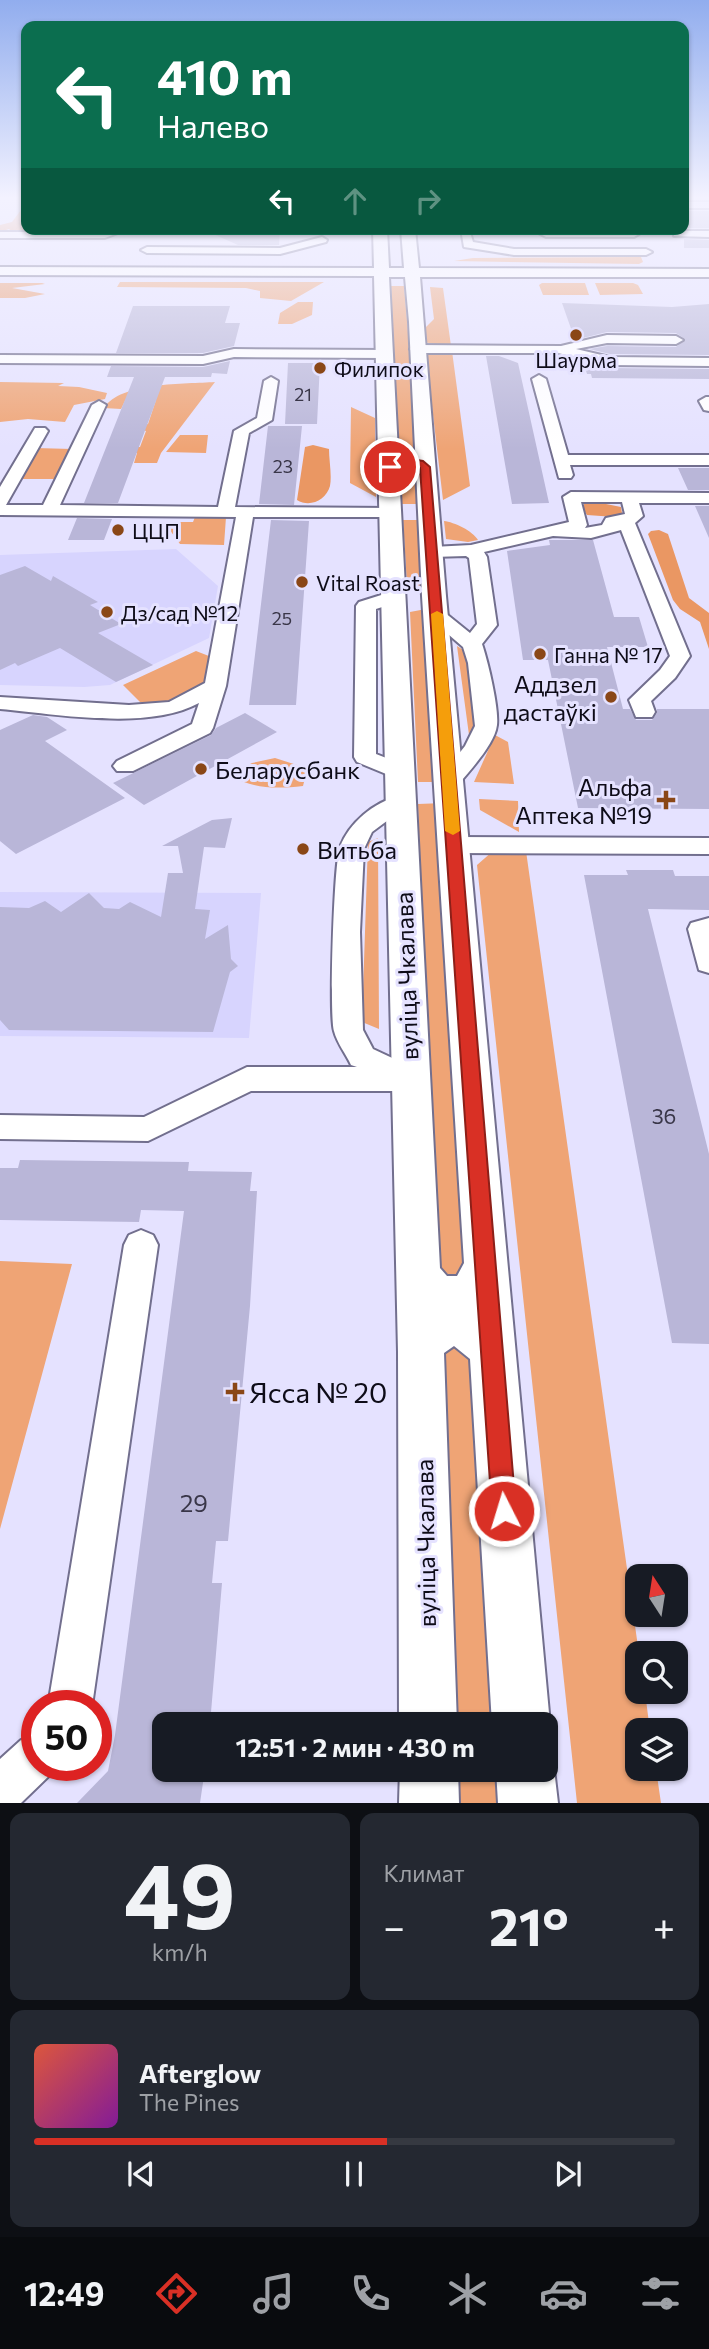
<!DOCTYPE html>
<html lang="ru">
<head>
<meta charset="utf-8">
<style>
  :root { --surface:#171b24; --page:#242831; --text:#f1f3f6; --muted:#9ea1a6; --line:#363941; --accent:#d93025 }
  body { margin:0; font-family:Commissioner,sans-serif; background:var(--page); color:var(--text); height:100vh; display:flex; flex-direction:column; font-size:26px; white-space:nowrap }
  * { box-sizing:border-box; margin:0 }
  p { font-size:23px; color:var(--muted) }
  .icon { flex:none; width:38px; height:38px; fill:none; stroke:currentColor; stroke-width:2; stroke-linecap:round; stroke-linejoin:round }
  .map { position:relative; height:1803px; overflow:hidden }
  .details { display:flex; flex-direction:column; gap:10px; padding:10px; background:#0d0f14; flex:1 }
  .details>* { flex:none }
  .top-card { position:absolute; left:21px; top:21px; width:668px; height:214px; border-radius:14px; box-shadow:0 2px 5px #0004; background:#0b6e4f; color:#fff; overflow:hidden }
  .needle { width:46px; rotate:348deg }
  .controls { position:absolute; left:625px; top:1564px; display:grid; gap:14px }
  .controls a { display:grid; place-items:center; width:63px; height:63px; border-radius:14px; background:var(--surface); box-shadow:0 2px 5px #0004; font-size:35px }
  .speed { position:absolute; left:21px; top:1690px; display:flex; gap:14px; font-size:35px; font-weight:700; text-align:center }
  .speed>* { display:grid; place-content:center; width:91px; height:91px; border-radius:50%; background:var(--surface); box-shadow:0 2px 5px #0004; line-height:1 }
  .speed .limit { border:10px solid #d22; background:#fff; color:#111 }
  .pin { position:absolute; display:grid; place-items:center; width:60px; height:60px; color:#fff; margin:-30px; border:4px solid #fff; border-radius:50%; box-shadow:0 2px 7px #0007 }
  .me { position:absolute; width:77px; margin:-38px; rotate:355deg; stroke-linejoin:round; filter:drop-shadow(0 0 5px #0008) }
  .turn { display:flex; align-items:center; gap:24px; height:147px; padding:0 21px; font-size:32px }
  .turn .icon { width:91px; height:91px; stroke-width:2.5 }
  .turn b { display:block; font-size:49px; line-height:60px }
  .lanes { display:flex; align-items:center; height:66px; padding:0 21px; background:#0003; justify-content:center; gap:35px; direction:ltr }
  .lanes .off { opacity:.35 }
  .big { font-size:52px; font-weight:700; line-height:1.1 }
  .details .widget { flex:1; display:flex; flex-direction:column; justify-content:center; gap:10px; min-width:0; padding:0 24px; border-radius:14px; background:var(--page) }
  .details .dial { align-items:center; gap:0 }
  .dial b { font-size:91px; line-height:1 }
  .song { display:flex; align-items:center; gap:21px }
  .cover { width:84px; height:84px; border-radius:10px; background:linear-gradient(135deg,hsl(10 70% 55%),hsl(290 70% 35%)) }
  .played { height:7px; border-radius:4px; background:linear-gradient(90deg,var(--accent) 55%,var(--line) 55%) }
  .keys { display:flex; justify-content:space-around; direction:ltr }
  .heat { display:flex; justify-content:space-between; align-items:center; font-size:38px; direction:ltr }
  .details .tiles { flex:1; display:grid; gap:10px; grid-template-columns:1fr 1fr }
  .widget:last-child { grid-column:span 2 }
  .trip { position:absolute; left:152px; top:1712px; width:406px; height:70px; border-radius:14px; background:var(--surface); box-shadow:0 2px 5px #0004; font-weight:700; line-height:70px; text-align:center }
  .menu { display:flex; height:112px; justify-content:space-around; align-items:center; background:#090b0e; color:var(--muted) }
  .menu .icon { width:49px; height:49px }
  .menu .on { color:var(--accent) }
  .menu b { font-size:32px; color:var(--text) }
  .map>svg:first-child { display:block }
</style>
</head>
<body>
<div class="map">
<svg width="709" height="1803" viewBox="0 0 709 1803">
  <rect width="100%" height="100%" fill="#e5e2ff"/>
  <path fill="#d7d4fe" d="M176,549L218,586L209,638L110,685L84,687L0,685V555Z
    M0,892L261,893L249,1038L0,1036Z"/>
  <path fill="#efa475" d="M641,257L643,262L639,264L454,261L473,258Z
    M120,282H324L291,301L260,298V291L246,288L117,287Z
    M542,283H585L589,295H543L539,285Z
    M595,283H633L638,285L643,294L600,295Z
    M391,286H404L418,448L412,451L398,448Z
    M430,287L443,288L451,346L422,342L423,330L434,319Z
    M298,302H313L312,315L292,324H278L280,313Z
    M452,351L470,486L443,500L426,355Z
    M0,382L64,383L58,386L79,387L107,393L105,399L74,405L65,422L28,419L0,422Z
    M215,382L161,453L157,463H134L137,453H133L135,447H140L146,431L142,430L144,425L148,424L156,400L126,399L121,409L104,408C120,382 186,384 215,382Z
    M351,407L375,418L376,497L350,483Z
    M180,435H208L206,453L166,452Z
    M35,448L72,449L57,479H18Z
    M410,463L420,466L422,504H402L400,466Z
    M195,517H226L224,545L180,544L164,522H193Z
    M403,520H423L424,588H410L407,584Z
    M444,521C454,522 473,531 478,540L468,542L446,539Z
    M426,609L443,782H418L410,612Z
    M457,646L465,651L476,730L469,735Z
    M196,651L214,658L208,683L168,703L140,702L123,685Z
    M495,735L508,742L514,784L474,782Z
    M275,758L300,766L306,774L303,786C275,789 253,789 229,775L252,763Z
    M479,799L518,801L519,832L480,810Z
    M444,803L478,1268L457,1285L435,1268L418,804Z
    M378,838L379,1029L362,1022L368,842Z
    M493,851H526L639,1654H637V1692H645L650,1731H637V1769H656L661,1803H577L477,865Z
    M0,1261L72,1264L0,1529Z
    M443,1339H473L503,1724H448Z
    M449,1769H505L508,1803H450Z"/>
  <path fill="#ea9763" d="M26,203V229H87L82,232L13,233L9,229L0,232V225L12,222Z
    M0,283H42L45,284L12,288L45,294L25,298H0Z
    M313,445L329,449C329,460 332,475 330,486C326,500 310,508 297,500L305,447Z
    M596,502L621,507L622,513L615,517L587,515L582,507L585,503Z
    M659,530L668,534L689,598L709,613V649L700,622L680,609L673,600L648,534L651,531Z"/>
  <path fill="#b9b6d8" d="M684,211H709V228H684Z
    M202,229H280L279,245H238Z
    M684,239L709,240V248H684Z
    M562,303L672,307L709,304V355L610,354L589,349L607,346L676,347L685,339L676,333L607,332L575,340Z
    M133,306H230L225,323H240L234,346L203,353H116Z
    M486,356H499L518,363L549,503L512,504Z
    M230,361L227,374L212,373L211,377H165L118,503H84L134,377H107L111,366L203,367Z
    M583,361L610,368L709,369V379L592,378L591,374H587Z
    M288,363H320L317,424H285Z
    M268,426H302L294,505L259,504Z
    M678,468H709V490H688Z
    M695,506H709V538Z
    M77,518L112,519L104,540H68Z
    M271,520L309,521L296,705H249Z
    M549,540H593L614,617H639L648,647H607L623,709H630L636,720H652L657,713V709H709V809L578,808L548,660H523L507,551L550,545Z
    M25,566L51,581L53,576L98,602L90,605L121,624L98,633L153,665L116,682L60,648L18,666L15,663L0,670V575Z
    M245,713L277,732L144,805L113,783L211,735L216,728Z
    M33,715L47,717L67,730L45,741L125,798L16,854L0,841V730Z
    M232,818L225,848L204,847L195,909L210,910L205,939L228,925L231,959L238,966L230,972L213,1032L9,1030L0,1020V907L29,908L45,901L61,912L89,893L104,908L119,909L130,902L161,917L168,873H183L178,846H162L212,820Z
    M626,870H673L675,876H709V910L648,909L709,1154V1344L672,1343L584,875H628Z
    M20,1160L189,1162L188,1171L252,1172L250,1191H257L250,1306L228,1541H216L212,1583H222L210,1724H164V1769H205L200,1803H77L108,1771L115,1735L184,1211L141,1210L139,1222L0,1220V1168H18Z"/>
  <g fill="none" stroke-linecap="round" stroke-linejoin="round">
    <defs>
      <path id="minor" d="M684,202H709V208H684Z
        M112,229H128L105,238H0V232H104Z
        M461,229H469L473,242L514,249H646L652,252L646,255H514L464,247Z
        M531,229H636L639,234L634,237H546Z
        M678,231H709V237L674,236V232Z
        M322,237L327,240L326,242L280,254L147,253L141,250L147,247L280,248Z
        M607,335L676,336L683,340L676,344L607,343L576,349L610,357L709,358V366L610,365L558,353H417L410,349L417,345L561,346Z
        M234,349L385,350L392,354L385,358L234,357L203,364L0,363V355L203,356Z
        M539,375L546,379L568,455H709V465H570L573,475L571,478H559L532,379Z
        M271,377L278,381L272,420L249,433L235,507L392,508L401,513L398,517H253L226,686L213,728L210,733L133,771H117L113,766L117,761L192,724L199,703C148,731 57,714 0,709V697L129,705L169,702L205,683L236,517L0,515V487L35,428H45L48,431L6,505H43L92,405L99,401L106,405L60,505L218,507L234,431L257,418L264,381Z
        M706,397H709V411L704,410L699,401Z
        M571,492L709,493V503H639L643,516L635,523L690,656L675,678L651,701L655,712L652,717H636L629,700L660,670L670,656L621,530L591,538L553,536L484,552L487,557L497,625L482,644C488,662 499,708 497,725C495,744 470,770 458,785H442L438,780L465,746L475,726L468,663L463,647L427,616L437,610L444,612L470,633L477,624L469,558L466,556L432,557L423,552L432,547L471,545L569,522L563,497ZM581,502H622L625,514L606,518L602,525L585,528L587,525Z
        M394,591L401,593L404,597L401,601L376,609V754L407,766L411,771L407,776H391L357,762L354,757L356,606L359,602Z
        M399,796L407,798L411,803L372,832L364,849L360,932L363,1030L373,1049L420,1071L424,1079L420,1087L409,1091H251L148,1141L0,1139V1115L144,1117L247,1067H357L351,1065C346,1054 337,1043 334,1031C329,1015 334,862 340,847C349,823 374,802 399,796Z
        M454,837L709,838V854L454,853L445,850L442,845L445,840Z
        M709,918V973L699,970L688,929L691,923Z
        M141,1230L153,1235L158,1245L92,1706H48L124,1245L129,1235Z
        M37,1733V1766H56L53,1772L21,1803H0V1759L21,1740Z"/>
      <path id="major" d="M373,229H387L389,268H404L401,229H415L419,268L709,269V277H420L446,596L550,1724L546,1733V1724H492L470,1359L454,1346L444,1353L457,1724H399L398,1352L374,276L0,275V267L374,268ZM389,277H405L409,322L422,596L464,1263L457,1276H447L440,1268Z
        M546,1749L554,1769L558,1803H498L496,1769H546Z
        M400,1769H458L459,1803H399Z"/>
    </defs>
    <use href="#minor" stroke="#726f8e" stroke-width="4"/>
    <use href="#major" stroke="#726f8e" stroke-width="4"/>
    <use href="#minor" fill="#fff" fill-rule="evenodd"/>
    <use href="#major" fill="#fff" fill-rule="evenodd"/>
  </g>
  <linearGradient id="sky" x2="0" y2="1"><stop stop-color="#91adee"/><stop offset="0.44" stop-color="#f3f2ff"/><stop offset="1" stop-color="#f3f2ff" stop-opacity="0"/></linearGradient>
  <rect width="709" height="449" fill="url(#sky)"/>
  <path fill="#d93025" stroke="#8d1f18" stroke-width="2" d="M404,458L423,461L430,467L516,1511L512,1520L504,1524L495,1520L492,1511L420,468L405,464L390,470L385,467Z"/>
  <path fill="#f59e0b" d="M437,611L443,614L460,831L453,835L445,831L431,614Z"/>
  <g fill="#8a4717" stroke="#e5e2ff" stroke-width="2.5">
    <circle cx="576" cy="335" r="7"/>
    <circle cx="320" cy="368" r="7"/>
    <circle cx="118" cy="530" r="7"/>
    <circle cx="302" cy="582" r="7"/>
    <circle cx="107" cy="612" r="7"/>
    <circle cx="540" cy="654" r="7"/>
    <circle cx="611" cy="697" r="7"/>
    <circle cx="201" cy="769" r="7"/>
    <path d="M662.5 789.5h7v7h7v7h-7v7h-7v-7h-7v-7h7z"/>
    <circle cx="303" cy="849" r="7"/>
    <path d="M231.5 1381.5h7v7h7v7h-7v7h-7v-7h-7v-7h7z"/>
  </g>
  <g text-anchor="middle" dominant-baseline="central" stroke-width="6" stroke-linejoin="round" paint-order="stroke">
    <g font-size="18" fill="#393648">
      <text x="303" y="394">21</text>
      <text x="283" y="466">23</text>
      <text x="282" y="618">25</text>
    </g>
    <g font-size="21" fill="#0e0c18" stroke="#e5e2ff" text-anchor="start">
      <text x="576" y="359" text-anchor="middle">Шаурма</text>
      <text x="334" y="368">Филипок</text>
      <text x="132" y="530">ЦЦП</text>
      <text x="316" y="582">Vital Roast</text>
      <text x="121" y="612">Дз/сад №12</text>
      <text x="554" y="654">Ганна № 17</text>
    </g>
    <g font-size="21" fill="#393648">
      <text x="664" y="1115">36</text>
    </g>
    <g font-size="24" fill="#0e0c18" stroke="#e5e2ff" text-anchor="end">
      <text x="597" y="683">Аддзел<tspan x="597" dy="28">дастаўкі</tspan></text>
      <text x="215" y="769" text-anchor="start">Беларусбанк</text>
      <text x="652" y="786">Альфа<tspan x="652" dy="28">Аптека №19</tspan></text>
      <text x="317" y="849" text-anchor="start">Витьба</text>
    </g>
    <g font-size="24" fill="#0e0c18" stroke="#e5e2ff">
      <text transform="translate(406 976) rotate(-92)">вуліца Чкалава</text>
      <text transform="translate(425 1543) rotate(-91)">вуліца Чкалава</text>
    </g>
    <g font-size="24" fill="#393648">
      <text x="194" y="1502">29</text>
    </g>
    <g font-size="28" fill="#0e0c18" stroke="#e5e2ff" text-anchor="start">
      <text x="249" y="1392">Ясса № 20</text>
    </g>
  </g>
</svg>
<div class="controls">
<a><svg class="needle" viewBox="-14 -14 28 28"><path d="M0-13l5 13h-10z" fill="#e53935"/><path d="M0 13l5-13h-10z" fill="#9ea1a6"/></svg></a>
<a><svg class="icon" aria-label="search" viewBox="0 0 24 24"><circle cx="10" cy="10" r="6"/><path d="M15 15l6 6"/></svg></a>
<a><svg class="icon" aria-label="layers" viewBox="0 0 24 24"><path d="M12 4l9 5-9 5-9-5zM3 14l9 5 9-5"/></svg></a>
</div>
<div class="speed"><div class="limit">50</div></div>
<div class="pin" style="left:390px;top:467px;background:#d93025"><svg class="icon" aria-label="arrive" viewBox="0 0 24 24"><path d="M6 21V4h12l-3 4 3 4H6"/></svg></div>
<svg class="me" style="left:504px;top:1511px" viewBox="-20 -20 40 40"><circle r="17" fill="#d93025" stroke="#fff" stroke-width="3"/><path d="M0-11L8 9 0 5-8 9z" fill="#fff"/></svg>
<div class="trip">12:51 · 2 мин · 430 m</div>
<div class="top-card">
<div class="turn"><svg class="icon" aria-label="left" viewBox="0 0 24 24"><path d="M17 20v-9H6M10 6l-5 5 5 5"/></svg><div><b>410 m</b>Налево</div></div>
<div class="lanes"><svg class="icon" aria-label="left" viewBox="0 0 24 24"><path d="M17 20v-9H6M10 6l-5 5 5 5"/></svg><svg class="icon off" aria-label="ahead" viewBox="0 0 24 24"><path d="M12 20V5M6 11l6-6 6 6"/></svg><svg class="icon off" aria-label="right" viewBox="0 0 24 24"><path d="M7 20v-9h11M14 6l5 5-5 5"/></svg></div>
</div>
</div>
<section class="details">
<div class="tiles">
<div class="widget dial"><b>49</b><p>km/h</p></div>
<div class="widget"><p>Климат</p>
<div class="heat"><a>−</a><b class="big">21°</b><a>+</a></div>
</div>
<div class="widget">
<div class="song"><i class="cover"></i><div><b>Afterglow</b><p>The Pines</p></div></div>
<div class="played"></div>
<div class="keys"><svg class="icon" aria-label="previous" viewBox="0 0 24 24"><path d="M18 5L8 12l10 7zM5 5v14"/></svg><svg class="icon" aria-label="pause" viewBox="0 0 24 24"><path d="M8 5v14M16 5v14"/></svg><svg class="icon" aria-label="next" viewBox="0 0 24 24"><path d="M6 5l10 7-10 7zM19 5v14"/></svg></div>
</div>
</div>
</section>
<nav class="menu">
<b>12:49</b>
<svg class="icon on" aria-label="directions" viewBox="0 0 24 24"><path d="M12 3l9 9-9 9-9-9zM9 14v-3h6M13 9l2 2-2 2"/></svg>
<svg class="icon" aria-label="music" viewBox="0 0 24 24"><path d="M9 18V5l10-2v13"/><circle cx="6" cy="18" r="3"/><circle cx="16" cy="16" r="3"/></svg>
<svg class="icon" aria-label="phone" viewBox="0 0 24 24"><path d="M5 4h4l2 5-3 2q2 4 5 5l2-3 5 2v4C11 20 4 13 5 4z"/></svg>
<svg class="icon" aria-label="climate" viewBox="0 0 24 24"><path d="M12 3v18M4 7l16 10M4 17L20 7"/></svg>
<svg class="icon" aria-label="car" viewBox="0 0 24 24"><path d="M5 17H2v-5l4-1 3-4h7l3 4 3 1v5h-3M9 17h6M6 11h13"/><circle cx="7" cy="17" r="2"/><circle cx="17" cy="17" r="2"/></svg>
<svg class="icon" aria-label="filters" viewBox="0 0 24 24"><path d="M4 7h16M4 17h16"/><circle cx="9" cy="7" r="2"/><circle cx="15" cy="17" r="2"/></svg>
</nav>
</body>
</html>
